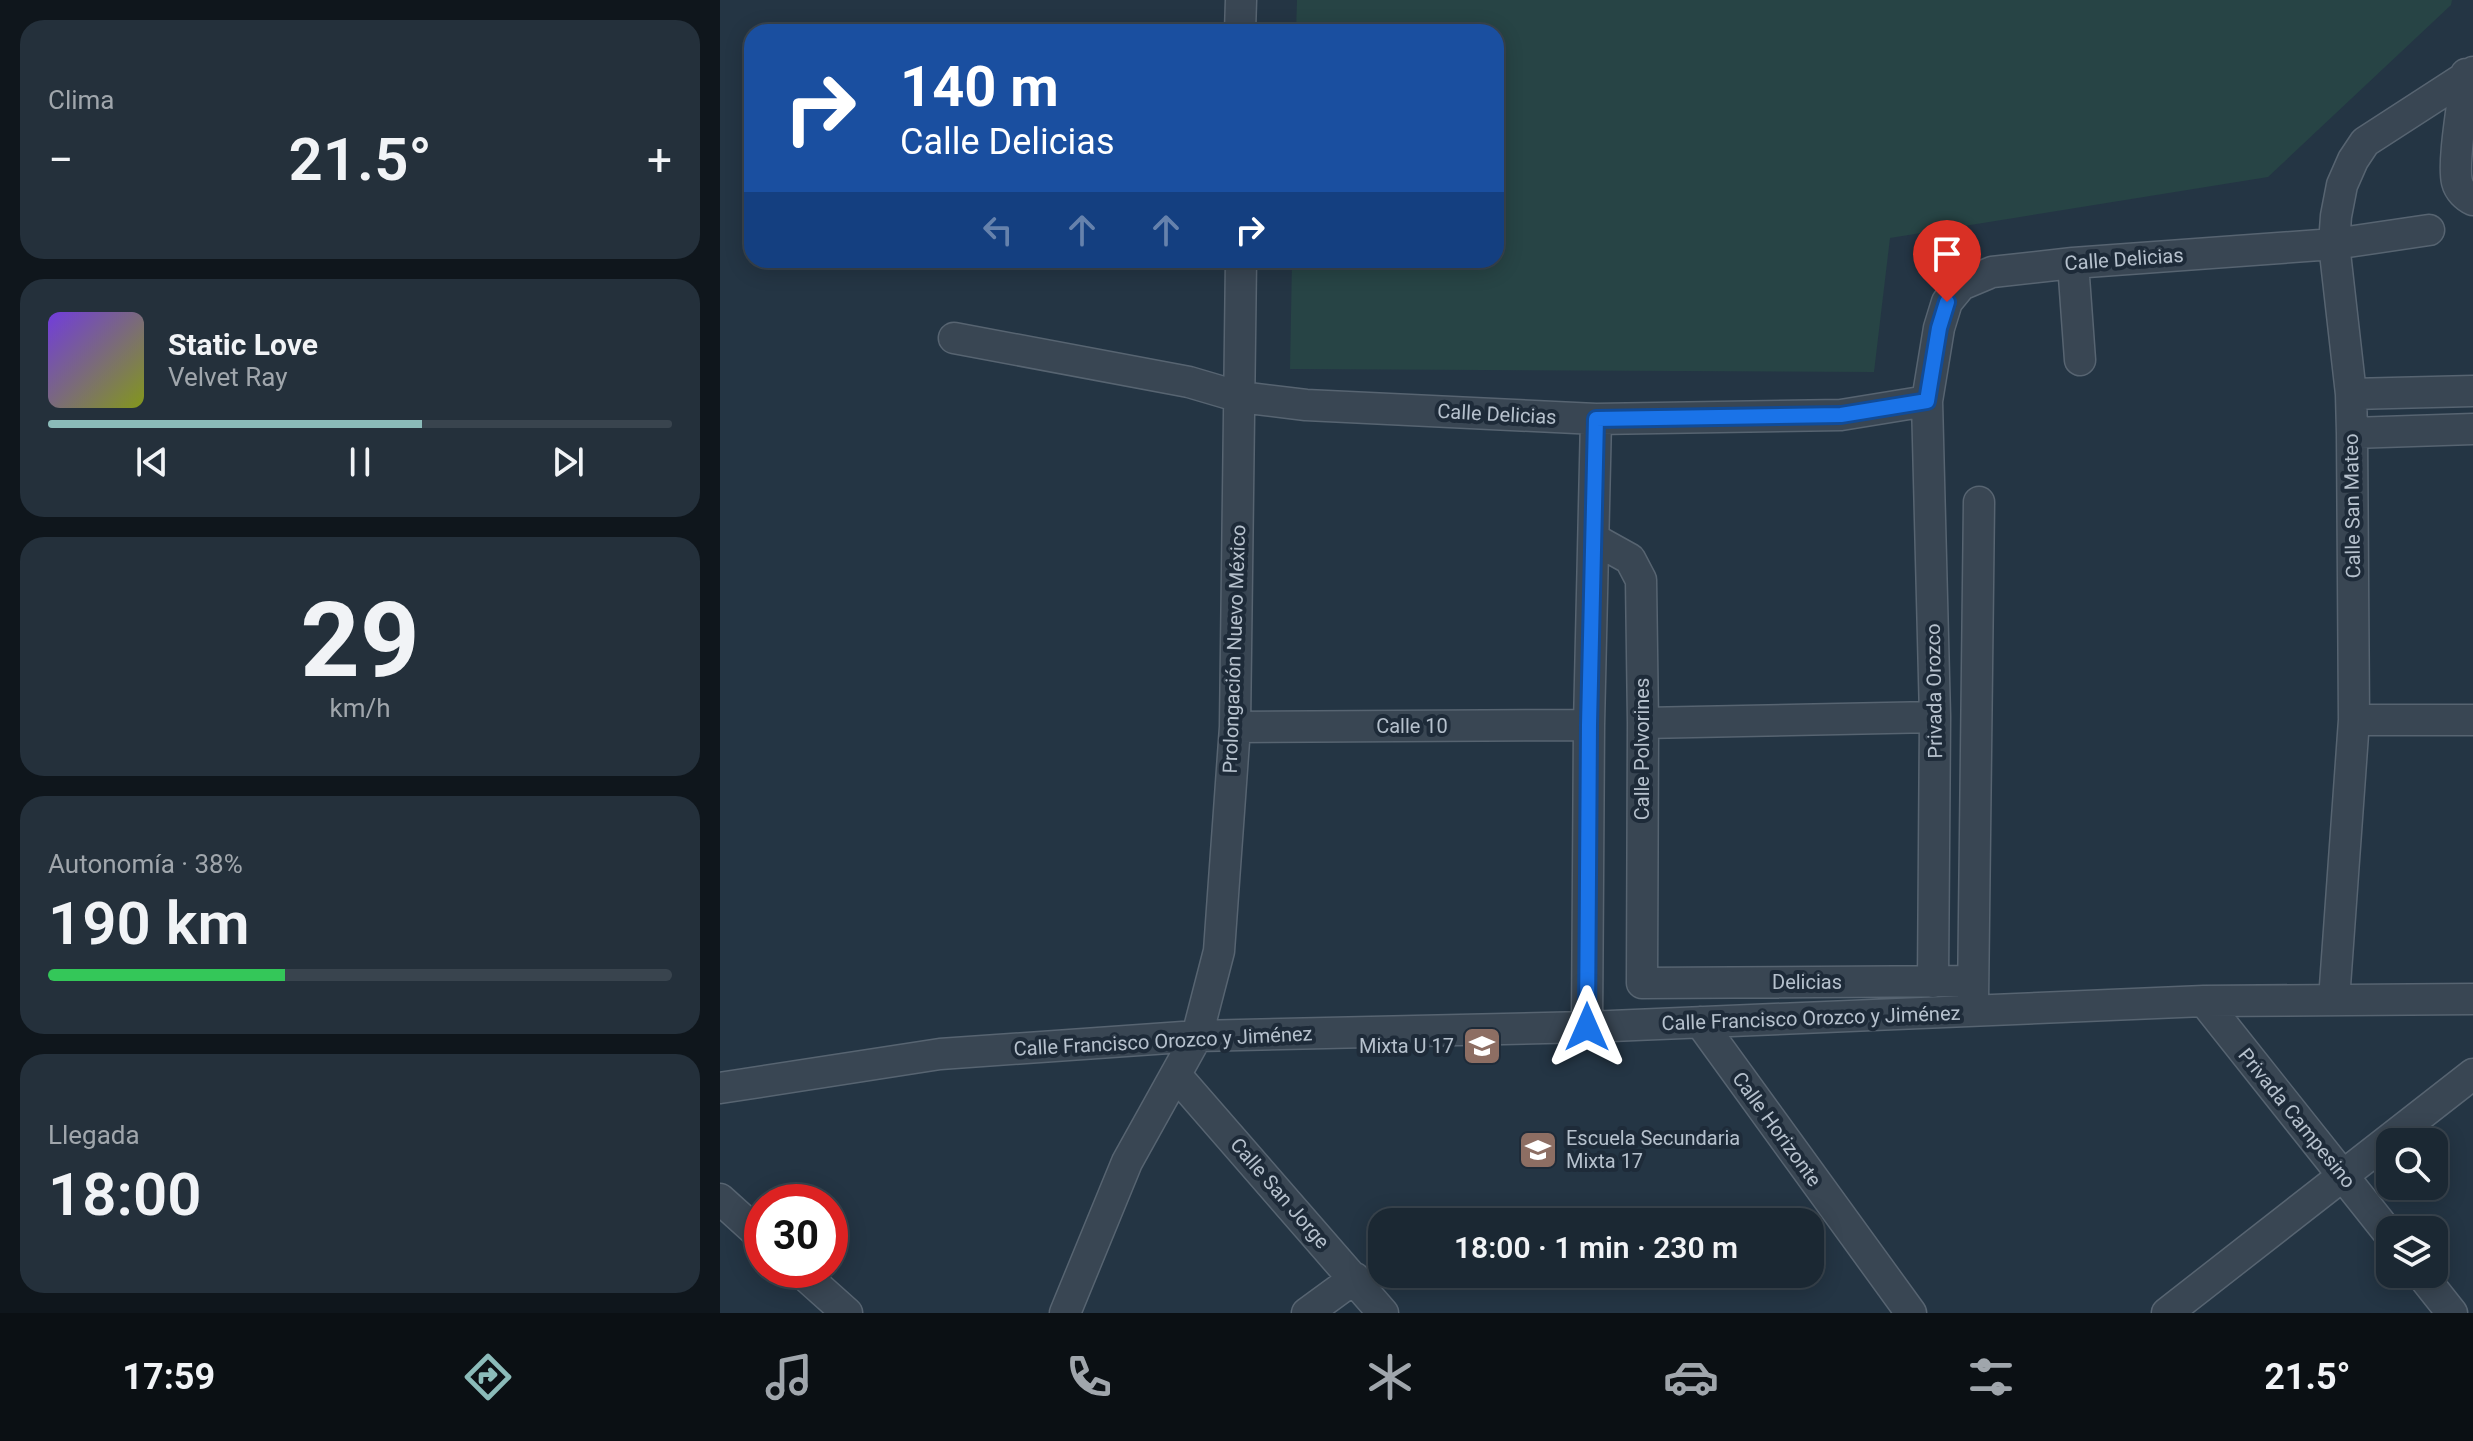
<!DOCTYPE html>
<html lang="es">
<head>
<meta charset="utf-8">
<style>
  :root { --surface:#1b2833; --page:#24303b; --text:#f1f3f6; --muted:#a0a6ac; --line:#39444e; --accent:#8bbbb9 }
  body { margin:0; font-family:Roboto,sans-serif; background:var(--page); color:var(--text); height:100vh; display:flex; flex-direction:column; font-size:30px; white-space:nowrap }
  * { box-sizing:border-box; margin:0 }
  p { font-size:26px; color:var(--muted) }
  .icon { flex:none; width:44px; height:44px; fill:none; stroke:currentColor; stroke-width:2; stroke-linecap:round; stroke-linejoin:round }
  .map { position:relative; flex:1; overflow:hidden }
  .sheet { display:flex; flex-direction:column; gap:20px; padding:20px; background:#0f161c; width:720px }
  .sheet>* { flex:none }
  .banner { position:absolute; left:24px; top:24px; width:760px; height:244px; border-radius:24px; box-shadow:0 4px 20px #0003,0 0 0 2px var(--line); background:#1a4fa0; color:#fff; overflow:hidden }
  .buttons { position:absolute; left:1656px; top:1128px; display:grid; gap:16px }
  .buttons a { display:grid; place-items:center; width:72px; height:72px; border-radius:16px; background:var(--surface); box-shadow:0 4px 20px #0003,0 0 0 2px var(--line); font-size:40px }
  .speed { position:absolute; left:24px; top:1184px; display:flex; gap:16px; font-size:40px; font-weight:700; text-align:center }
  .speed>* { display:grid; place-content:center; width:104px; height:104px; border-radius:50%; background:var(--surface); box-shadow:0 4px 20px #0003,0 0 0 2px var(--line); line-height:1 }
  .speed .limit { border:12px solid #d22; background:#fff; color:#111 }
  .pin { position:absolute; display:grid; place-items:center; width:68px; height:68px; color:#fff; margin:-82px -34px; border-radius:50% 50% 50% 0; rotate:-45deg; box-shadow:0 0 8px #0007 }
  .pin .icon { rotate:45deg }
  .me { position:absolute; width:88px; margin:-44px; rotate:0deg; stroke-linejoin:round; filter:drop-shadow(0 0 6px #0008) }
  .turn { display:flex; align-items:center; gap:28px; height:168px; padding:0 24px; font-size:36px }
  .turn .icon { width:104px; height:104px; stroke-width:2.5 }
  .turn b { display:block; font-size:56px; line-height:68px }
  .lanes { display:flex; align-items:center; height:76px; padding:0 24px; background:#0003; justify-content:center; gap:40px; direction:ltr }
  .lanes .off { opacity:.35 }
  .big { font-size:60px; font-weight:600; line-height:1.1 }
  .sheet .widget { flex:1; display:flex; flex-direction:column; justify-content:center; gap:12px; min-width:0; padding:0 28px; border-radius:24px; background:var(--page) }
  .sheet .dial { align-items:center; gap:0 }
  .dial b { font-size:104px; line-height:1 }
  .song { display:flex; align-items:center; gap:24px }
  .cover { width:96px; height:96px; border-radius:12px; background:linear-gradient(135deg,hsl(260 70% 55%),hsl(70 70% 35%)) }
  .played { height:8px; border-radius:4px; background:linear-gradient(90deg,var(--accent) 60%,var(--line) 60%) }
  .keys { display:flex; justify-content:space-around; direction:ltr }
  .heat { display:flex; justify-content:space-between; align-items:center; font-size:44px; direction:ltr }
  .charge { height:12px; border-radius:6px; background:linear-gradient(90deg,#34c759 38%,var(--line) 0) }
  .trip { position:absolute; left:648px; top:1208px; width:456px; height:80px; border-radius:24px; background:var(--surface); box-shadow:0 4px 20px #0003,0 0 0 2px var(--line); font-weight:600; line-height:80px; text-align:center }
  .tabs { display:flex; height:128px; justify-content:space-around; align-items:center; background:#0b1014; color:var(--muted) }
  .tabs .icon { width:56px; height:56px }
  .tabs .on { color:var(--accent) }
  .tabs b { font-size:36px; color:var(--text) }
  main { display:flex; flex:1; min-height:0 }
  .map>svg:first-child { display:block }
</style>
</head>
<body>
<main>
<section class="sheet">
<div class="widget"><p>Clima</p>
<div class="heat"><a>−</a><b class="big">21.5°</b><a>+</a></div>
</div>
<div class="widget">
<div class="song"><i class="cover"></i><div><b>Static Love</b><p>Velvet Ray</p></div></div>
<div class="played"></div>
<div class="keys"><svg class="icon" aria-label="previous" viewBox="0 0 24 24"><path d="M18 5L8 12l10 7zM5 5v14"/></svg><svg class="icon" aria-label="pause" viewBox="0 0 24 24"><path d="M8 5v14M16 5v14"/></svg><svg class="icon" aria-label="next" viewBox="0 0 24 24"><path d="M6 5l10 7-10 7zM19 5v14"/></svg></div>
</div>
<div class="widget dial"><b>29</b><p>km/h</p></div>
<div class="widget"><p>Autonomía · 38%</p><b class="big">190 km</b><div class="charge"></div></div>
<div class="widget"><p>Llegada</p><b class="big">18:00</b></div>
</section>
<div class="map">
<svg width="1753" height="1313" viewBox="0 0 1753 1313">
  <rect width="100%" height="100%" fill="#243544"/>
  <path fill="#274445" d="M577,0H1732L1731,5L1548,177L1170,238L1154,372L570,369L572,260H776V32H576Z"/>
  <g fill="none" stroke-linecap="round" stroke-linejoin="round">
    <defs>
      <path id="street" d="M520,32L521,0
        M1746,74C1744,98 1732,161 1737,182C1739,190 1746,197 1753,200
        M1353,263L1360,360
        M234,338L469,382L520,397L586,405L876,419L1121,415L1207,401
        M1631,394L1753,391
        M1632,433L1753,429
        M874,539L910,559L921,580L923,723L922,983L1253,981
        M1634,720H1753
        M923,723L1215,717
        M515,727L869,725
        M1213,982L1215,717L1207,401L1219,328L1227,302L1241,285L1272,272L1353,263L1614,244L1709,230
        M1614,1000L1634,720L1632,433L1631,394L1614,244L1616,216L1622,185L1633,160L1645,142L1753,72
        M1253,1001L1259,502
        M1484,1001L1670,1235
        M980,1022L1191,1313
        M867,1027L869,725L876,419
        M456,1075L663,1313
        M0,1088L220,1054L477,1036L867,1027L1484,1001L1753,999
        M0,1199L42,1237
        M79,1270L127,1313
        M1701,1274L1732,1313
        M345,1313L407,1162L477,1036L499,951L515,727L521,260
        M587,1313L635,1278
        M1447,1313L1753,1074"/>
    </defs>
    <use href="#street" stroke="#576471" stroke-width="33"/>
    <use href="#street" stroke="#394653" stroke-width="30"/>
  </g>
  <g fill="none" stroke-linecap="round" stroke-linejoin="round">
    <defs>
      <path id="route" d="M867,1027L869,725L876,419L1121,415L1207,401L1219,328L1227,302"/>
    </defs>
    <use href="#route" stroke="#114b97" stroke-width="20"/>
    <use href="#route" stroke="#1a73e8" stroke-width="14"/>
  </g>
  <defs>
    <symbol id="school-square" viewBox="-11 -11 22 22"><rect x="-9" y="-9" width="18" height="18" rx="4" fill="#8d6e63" stroke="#1e2b39"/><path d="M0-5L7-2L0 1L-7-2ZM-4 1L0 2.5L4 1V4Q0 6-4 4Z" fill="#fff"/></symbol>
  </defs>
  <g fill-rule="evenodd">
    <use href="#school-square" x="740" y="1024" width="44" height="44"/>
    <use href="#school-square" x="796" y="1128" width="44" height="44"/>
  </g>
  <g text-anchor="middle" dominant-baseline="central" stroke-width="8" stroke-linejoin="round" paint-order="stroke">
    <g font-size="20" fill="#b6c1cd" stroke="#1e2b39">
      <text transform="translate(1404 259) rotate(-4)">Calle Delicias</text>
      <text transform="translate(777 414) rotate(3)">Calle Delicias</text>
      <text transform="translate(1632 506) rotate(-91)">Calle San Mateo</text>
      <text transform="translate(514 649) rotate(-88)">Prolongación Nuevo México</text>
      <text transform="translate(1214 691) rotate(-91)">Privada Orozco</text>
      <text x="692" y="726">Calle 10</text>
      <text transform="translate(922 749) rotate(-90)">Calle Polvorines</text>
      <text x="1087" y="982">Delicias</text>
      <text transform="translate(1091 1018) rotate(-2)">Calle Francisco Orozco y Jiménez</text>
      <text transform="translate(443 1041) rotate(-3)">Calle Francisco Orozco y Jiménez</text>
      <text transform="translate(1577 1118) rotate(51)">Privada Campesino</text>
      <text transform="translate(1057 1129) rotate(54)">Calle Horizonte</text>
      <text transform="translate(560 1193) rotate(49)">Calle San Jorge</text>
    </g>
    <g font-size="20" fill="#b6c1cd" stroke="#1e2b39" text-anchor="end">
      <text x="734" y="1046">Mixta U 17</text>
      <text x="846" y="1138" text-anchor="start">Escuela Secundaria<tspan x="846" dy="23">Mixta 17</tspan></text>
    </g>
  </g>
</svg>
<div class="buttons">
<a><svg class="icon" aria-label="search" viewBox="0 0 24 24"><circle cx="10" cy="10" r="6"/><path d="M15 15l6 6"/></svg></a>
<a><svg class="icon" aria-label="layers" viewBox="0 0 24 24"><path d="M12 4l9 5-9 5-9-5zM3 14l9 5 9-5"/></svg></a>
</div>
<div class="speed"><div class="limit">30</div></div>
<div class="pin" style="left:1227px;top:302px;background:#d93025"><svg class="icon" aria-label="arrive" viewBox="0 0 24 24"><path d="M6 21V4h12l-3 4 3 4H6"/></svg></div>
<svg class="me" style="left:867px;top:1027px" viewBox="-20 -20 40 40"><path d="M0-17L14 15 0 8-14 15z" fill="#1a73e8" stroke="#fff" stroke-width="4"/></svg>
<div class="trip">18:00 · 1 min · 230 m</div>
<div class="banner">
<div class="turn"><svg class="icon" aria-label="right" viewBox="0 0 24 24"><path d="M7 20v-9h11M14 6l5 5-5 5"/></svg><div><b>140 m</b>Calle Delicias</div></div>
<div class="lanes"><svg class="icon off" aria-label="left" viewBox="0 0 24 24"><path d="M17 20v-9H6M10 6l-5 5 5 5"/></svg><svg class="icon off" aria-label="ahead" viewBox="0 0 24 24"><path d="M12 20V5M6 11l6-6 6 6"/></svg><svg class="icon off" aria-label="ahead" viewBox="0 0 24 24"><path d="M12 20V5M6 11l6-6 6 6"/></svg><svg class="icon" aria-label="right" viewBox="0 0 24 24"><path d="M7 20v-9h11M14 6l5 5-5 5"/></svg></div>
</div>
</div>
</main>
<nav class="tabs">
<b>17:59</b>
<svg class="icon on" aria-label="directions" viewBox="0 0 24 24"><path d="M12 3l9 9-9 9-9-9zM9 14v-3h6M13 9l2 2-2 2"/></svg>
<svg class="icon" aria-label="music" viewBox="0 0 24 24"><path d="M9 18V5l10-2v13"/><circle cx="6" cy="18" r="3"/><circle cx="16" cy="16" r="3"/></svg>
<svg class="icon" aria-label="phone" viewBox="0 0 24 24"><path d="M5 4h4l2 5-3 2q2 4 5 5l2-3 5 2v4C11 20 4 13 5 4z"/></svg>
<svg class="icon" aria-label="climate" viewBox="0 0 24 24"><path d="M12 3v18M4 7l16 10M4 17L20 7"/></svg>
<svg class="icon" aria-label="car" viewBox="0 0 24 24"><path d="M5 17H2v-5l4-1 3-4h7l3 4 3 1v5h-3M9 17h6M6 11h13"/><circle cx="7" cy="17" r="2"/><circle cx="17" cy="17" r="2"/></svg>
<svg class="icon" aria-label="filters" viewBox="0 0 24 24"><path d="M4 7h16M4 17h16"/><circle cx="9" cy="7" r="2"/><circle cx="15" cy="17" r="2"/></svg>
<b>21.5°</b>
</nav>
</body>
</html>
